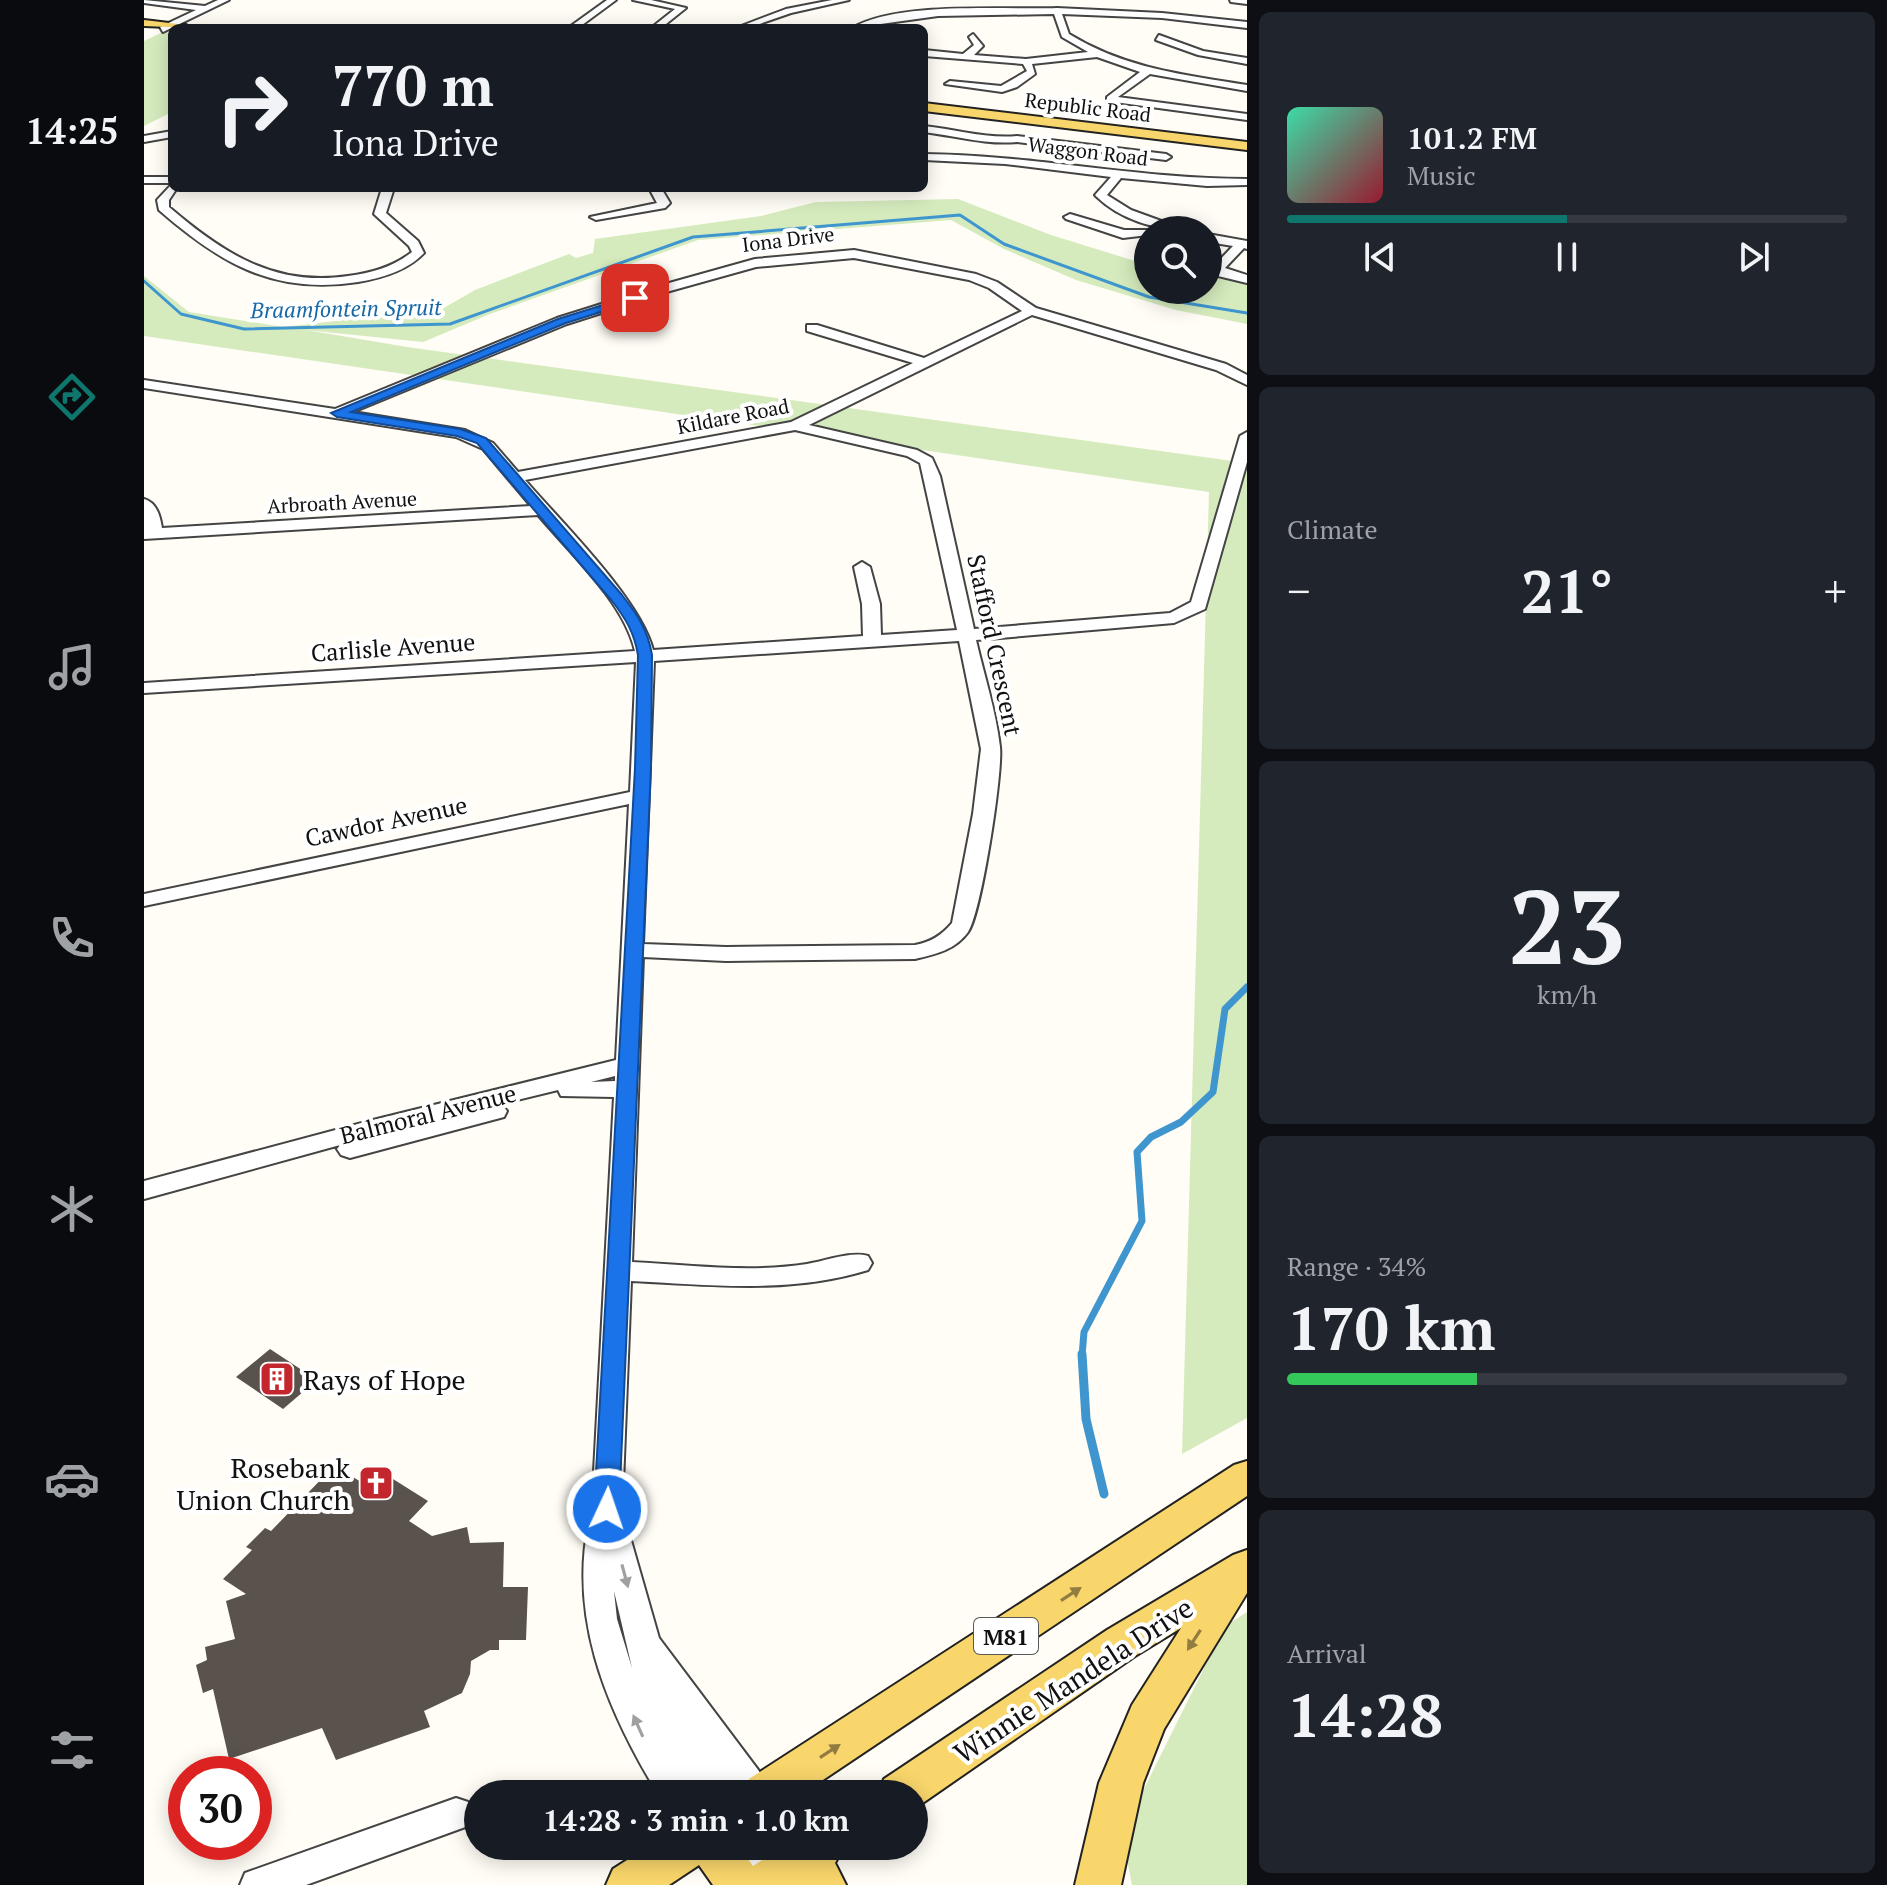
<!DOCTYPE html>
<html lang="en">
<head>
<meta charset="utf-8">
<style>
  :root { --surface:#171b24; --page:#20242c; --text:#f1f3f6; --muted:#9ea1a6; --line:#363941; --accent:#0f766e }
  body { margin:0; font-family:"PT Serif",serif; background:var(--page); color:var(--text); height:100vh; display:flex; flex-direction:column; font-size:30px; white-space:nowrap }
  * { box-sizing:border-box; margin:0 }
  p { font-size:26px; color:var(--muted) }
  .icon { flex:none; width:44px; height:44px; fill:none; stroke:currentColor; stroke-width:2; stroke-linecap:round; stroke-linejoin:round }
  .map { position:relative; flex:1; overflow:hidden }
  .sheet { display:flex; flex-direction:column; gap:12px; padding:12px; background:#0d0f14; width:640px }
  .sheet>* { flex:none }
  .banner { position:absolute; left:24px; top:24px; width:760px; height:168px; border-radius:12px; box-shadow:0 4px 20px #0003; background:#171b24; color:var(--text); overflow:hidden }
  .controls { position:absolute; left:990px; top:216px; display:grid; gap:16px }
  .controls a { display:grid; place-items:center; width:88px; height:88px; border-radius:50%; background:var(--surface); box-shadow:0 4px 20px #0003; font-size:40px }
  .speed { position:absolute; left:24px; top:1756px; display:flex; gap:16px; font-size:40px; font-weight:700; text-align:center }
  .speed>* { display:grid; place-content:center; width:104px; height:104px; border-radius:50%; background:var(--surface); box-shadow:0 4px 20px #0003; line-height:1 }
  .speed .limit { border:12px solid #d22; background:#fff; color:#111 }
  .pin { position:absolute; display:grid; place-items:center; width:68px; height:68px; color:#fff; margin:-34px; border-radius:16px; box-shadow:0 4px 12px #0006 }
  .me { position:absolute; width:88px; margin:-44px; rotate:3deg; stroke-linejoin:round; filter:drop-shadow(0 0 6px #0008) }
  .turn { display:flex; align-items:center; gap:28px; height:168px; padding:0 32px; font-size:36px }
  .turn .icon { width:104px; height:104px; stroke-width:2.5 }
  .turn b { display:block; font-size:56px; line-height:68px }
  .big { font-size:60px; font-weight:700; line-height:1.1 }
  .sheet .widget { flex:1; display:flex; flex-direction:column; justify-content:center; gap:12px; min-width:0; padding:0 28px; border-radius:12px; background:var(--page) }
  .sheet .dial { align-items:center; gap:0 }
  .dial b { font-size:104px; line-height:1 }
  .song { display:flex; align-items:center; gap:24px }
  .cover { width:96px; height:96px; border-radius:12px; background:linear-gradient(135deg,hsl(160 70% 55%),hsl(350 70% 35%)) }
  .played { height:8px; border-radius:4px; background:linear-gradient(90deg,var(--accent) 50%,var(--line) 50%) }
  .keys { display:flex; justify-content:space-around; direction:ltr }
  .heat { display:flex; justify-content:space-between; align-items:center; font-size:44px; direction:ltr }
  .charge { height:12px; border-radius:6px; background:linear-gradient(90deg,#34c759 34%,var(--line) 0) }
  .trip { position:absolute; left:320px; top:1780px; width:464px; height:80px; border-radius:40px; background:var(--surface); box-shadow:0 4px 20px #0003; font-weight:700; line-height:80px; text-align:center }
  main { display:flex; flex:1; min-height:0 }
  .menu { display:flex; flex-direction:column; width:144px; justify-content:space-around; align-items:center; background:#090b0e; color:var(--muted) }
  .menu .icon { width:56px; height:56px }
  .menu .active { color:var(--accent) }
  .menu b { font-size:36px; color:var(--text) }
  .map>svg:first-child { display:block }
</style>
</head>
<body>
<main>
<nav class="menu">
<b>14:25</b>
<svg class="icon active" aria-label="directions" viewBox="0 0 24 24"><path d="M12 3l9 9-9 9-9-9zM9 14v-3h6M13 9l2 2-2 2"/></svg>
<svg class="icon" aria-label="music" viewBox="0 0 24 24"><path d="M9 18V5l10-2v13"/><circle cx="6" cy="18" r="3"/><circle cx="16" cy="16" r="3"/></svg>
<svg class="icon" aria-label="phone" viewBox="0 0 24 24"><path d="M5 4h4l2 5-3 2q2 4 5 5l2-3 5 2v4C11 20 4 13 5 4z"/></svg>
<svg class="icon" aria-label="climate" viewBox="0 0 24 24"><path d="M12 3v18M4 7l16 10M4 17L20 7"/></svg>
<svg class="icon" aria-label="car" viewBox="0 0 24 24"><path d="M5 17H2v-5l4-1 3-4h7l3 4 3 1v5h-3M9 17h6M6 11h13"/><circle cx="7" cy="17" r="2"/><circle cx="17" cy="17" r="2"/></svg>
<svg class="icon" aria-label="filters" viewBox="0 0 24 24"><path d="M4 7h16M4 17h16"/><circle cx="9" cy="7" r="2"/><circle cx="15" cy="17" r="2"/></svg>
</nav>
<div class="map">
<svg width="1103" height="1885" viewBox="0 0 1103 1885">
  <rect width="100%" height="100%" fill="#fffdf5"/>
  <path fill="#d5ebbd" d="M19,32L28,33V112L0,126V41Z
    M814,199L907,235L1004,265V290H1064V274L1103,281V324L1032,310L932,280L860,249L807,220L554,240L346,314L279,342L162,330L263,347L1103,463V1418L1038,1454L1065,492L0,336V276L45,312L139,327L298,309L331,290L425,254L432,258L449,253L451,239L617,216L672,202Z
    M1103,1612V1885H988L978,1833L1081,1626Z"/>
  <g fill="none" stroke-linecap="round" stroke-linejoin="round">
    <path stroke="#3f96cf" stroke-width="3" d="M0,281L37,314L100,329L306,324L549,237L816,215L860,244L1005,297L1103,313"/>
    <path stroke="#3f96cf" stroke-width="7" d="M938,1356L940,1332L998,1221L993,1152L1007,1137L1037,1122L1069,1092L1081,1009L1103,987"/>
    <path stroke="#3f96cf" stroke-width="9" d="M938,1354L942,1419L960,1494"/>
  </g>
  <path fill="#5a524d" d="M126,1349L173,1380L139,1409L92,1377Z
    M190,1466L236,1493L249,1479L284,1501L265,1521L288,1536L323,1527L326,1543L360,1542L359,1587H384L382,1640H355V1650H346L327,1661L326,1674L318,1693L280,1711L286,1727L192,1760L178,1728L85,1759L69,1689L59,1693L52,1665L63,1660L61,1647L91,1639L82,1601L102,1594L79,1579L108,1550L102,1547L121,1528L127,1531Z"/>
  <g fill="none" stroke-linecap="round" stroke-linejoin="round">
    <defs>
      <path id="minor" d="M0,0L61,6L74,0H85L19,32L16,27L52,10L0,3Z
        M463,0H472L434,28H424Z
        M489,0H507L542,8L517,28H507L531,9Z
        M688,0H705L647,13L604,28H592L642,9Z
        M1086,0H1103V4L1087,2Z
        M913,8L1018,13L1103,22V28L1018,18L918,14L925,34C980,68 1040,75 1103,85V91L1006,74L974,97L1103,114V120L963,101V97L996,72L953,57L888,64L891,74L873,87L858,92L801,84L806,81L857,86L883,71L879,64L780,56V50L819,54L830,45L825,37L829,34L839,46L830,55L882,59L944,52L918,37L910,14L794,16L708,28C755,1 858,10 913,8Z
        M1015,35L1059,51L1103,58V64L1054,55L1012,40Z
        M780,126C810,129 843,139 873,136L1022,154L1027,157L1022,160L873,142C843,145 811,136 780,132Z
        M28,131V137L0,142V136Z
        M780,154C889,155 994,179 1103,179V185L1063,186L977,178L963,195L987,210L1042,230C1011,230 976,219 953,197L951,195L967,177L861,164L780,160Z
        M0,177H28V183H0Z
        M28,184V188H33L25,200V207C79,253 130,287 204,276C228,273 249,267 268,252L265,246L230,214L238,188H250L242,213L274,241L280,253C263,271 238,278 214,282C130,295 77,264 15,210L13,200Z
        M505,188H517L526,203L521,208L452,220L446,217L513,203Z
        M926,214L980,230H1008H1004V235L979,238L922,219L920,217Z
        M1064,234L1103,241V249L1100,248L1081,268L1103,275V283L1074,276L1068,268L1089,246L1064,242Z
        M710,250L832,274L853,282L892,308L1082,364L1103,375V385L1072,370L888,315L665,425L773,450L788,458L796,476L830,629L1026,613L1047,602L1096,436L1103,432V462L1061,609L1030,623L832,640C840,675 852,711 856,747C859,772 837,914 824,932C811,950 792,954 771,959L582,961L499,957L488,1262C546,1265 606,1273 663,1264C682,1261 707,1251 724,1256L728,1263L724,1270C646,1294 568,1285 487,1281L478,1509L515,1638L624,1783L629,1794H591L583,1783L588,1794H551L549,1790L550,1794H514C461,1707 421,1611 448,1509L470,1097L417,1096L414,1090L357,1104L363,1111L360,1117L206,1158L197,1155L193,1149L196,1145L0,1199V1181L229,1120L472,1060L485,804L0,906V894L486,792L492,662L0,693V683L491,651C480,602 426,553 394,515L0,539V499C13,503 16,516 18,528L387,506L339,449L312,437L0,388V380L191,409L413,318L518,285L611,259ZM710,258L825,280L845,288L878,311L780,358L673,325H663V331L769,363L647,422L374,472L349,443L321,430L209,412L423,324L526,291L612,267ZM651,430L763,456L776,463L813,630L737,635L736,604L726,567L718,562L710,567L718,604L719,636L509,650C496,599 417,522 381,480ZM815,641L837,749L829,814L808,923C798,935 787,942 771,945L582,947L499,944L510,661ZM471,1076V1081L447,1082ZM470,1591L488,1668L473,1619Z
        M312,1798L324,1802L329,1814L324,1826L162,1885H96L101,1873Z
        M590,1846H629L649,1878L646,1885H615Z"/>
      <path id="major" d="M0,20L42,25L48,28L0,26Z
        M780,103L1103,142V150L780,111Z
        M1103,1461V1496L658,1794H598L605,1779L1090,1465Z
        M1103,1550V1593L1020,1729L999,1783L977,1885H931L955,1783L988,1705L1037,1628L991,1656L770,1809V1794H733L740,1779L963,1630L1089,1555Z
        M505,1846H595L609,1866L630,1852L628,1846H700L691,1863L702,1885H569L555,1865L525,1885H462L469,1869Z"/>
    </defs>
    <use href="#minor" stroke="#444" stroke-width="4"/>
    <use href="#major" stroke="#222" stroke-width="4"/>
    <use href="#minor" fill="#fff" fill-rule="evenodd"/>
    <use href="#major" fill="#f9d66b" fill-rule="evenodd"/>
  </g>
  <defs><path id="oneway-solid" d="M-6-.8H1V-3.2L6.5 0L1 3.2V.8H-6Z" transform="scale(2)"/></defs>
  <g fill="#a0a0a0">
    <use href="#oneway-solid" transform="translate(481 1576) rotate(75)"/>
    <use href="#oneway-solid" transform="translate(494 1726) rotate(-114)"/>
  </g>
  <g fill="#917d42">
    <use href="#oneway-solid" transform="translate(927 1594) rotate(-33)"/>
    <use href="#oneway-solid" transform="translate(1050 1640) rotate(123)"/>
    <use href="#oneway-solid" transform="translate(686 1751) rotate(-33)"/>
  </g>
  <path fill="#1a73e8" stroke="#114b97" stroke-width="2" d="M491,295L496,298L495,300L422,323L207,412L316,429L342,438L478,595C493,614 504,630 508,655L507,768L475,1509L471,1517L463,1520L454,1517L450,1509L491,768L494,655C490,632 482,619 468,601L333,443L313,436L193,417L187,413L414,319Z"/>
  <defs>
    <symbol id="building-square" viewBox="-11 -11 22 22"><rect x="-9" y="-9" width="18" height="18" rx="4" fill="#c4262e" stroke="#fff"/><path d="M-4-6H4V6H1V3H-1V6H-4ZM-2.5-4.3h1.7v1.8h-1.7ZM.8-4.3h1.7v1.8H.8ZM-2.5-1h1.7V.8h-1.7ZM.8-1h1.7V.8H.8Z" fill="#fff"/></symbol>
    <symbol id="church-square" viewBox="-11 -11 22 22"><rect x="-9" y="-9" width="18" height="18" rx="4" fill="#c4262e" stroke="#fff"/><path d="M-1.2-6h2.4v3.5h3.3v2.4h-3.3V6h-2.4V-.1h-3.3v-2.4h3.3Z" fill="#fff"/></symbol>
  </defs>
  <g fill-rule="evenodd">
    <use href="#building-square" x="113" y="1359" width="40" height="40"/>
    <use href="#church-square" x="212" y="1463" width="40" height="40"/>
  </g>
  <g text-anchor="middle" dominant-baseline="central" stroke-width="8" stroke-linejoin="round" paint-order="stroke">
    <g font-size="20" fill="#111" stroke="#fff">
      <text transform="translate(944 107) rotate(7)">Republic Road</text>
      <text transform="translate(944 151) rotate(7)">Waggon Road</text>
      <text transform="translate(644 239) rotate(-7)">Iona Drive</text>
      <text transform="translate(589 416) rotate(-11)">Kildare Road</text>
      <text transform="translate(198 502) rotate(-3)">Arbroath Avenue</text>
    </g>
    <g font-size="22" font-style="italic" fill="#1768a6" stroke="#fff">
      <text transform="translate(202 308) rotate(-1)">Braamfontein Spruit</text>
    </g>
    <rect fill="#fff" stroke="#585858" stroke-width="2" x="830" y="1618" width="64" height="36" rx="6"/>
    <g font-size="22" font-weight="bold" fill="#111">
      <text x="862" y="1636">M81</text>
    </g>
    <g font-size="24" fill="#111" stroke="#fff">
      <text transform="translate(851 645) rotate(78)">Stafford Crescent</text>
      <text transform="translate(249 647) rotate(-4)">Carlisle Avenue</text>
      <text transform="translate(242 821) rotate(-12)">Cawdor Avenue</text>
      <text transform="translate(284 1114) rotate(-14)">Balmoral Avenue</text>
    </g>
    <g font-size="28" fill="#111" stroke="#fff" text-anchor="start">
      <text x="159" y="1379">Rays of Hope</text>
      <text x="206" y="1467" text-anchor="end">Rosebank<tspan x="206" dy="32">Union Church</tspan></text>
    </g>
    <g font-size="28" fill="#111" stroke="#fff">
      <text transform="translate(929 1680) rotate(-33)">Winnie Mandela Drive</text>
    </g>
  </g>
</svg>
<div class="controls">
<a><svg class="icon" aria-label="search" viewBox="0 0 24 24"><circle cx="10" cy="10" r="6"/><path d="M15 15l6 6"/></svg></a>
</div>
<div class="speed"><div class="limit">30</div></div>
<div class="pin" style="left:491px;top:298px;background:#d93025"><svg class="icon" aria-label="arrive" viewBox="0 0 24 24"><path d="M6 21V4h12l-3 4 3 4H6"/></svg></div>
<svg class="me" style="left:463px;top:1509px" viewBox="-20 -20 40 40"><circle r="17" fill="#1a73e8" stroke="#fff" stroke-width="3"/><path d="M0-11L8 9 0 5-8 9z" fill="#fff"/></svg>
<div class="trip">14:28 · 3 min · 1.0 km</div>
<div class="banner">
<div class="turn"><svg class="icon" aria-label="right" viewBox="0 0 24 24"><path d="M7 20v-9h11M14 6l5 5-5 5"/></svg><div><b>770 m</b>Iona Drive</div></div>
</div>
</div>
<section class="sheet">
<div class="widget">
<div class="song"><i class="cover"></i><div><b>101.2 FM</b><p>Music</p></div></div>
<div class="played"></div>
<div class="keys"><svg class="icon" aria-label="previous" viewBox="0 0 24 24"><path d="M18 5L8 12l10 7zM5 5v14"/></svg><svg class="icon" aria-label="pause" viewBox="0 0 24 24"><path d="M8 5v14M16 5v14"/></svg><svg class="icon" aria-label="next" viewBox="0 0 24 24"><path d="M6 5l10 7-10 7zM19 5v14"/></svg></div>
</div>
<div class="widget"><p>Climate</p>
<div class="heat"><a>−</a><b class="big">21°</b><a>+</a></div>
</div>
<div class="widget dial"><b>23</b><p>km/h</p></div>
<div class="widget"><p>Range · 34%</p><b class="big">170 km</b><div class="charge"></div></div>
<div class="widget"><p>Arrival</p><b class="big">14:28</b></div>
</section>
</main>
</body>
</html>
